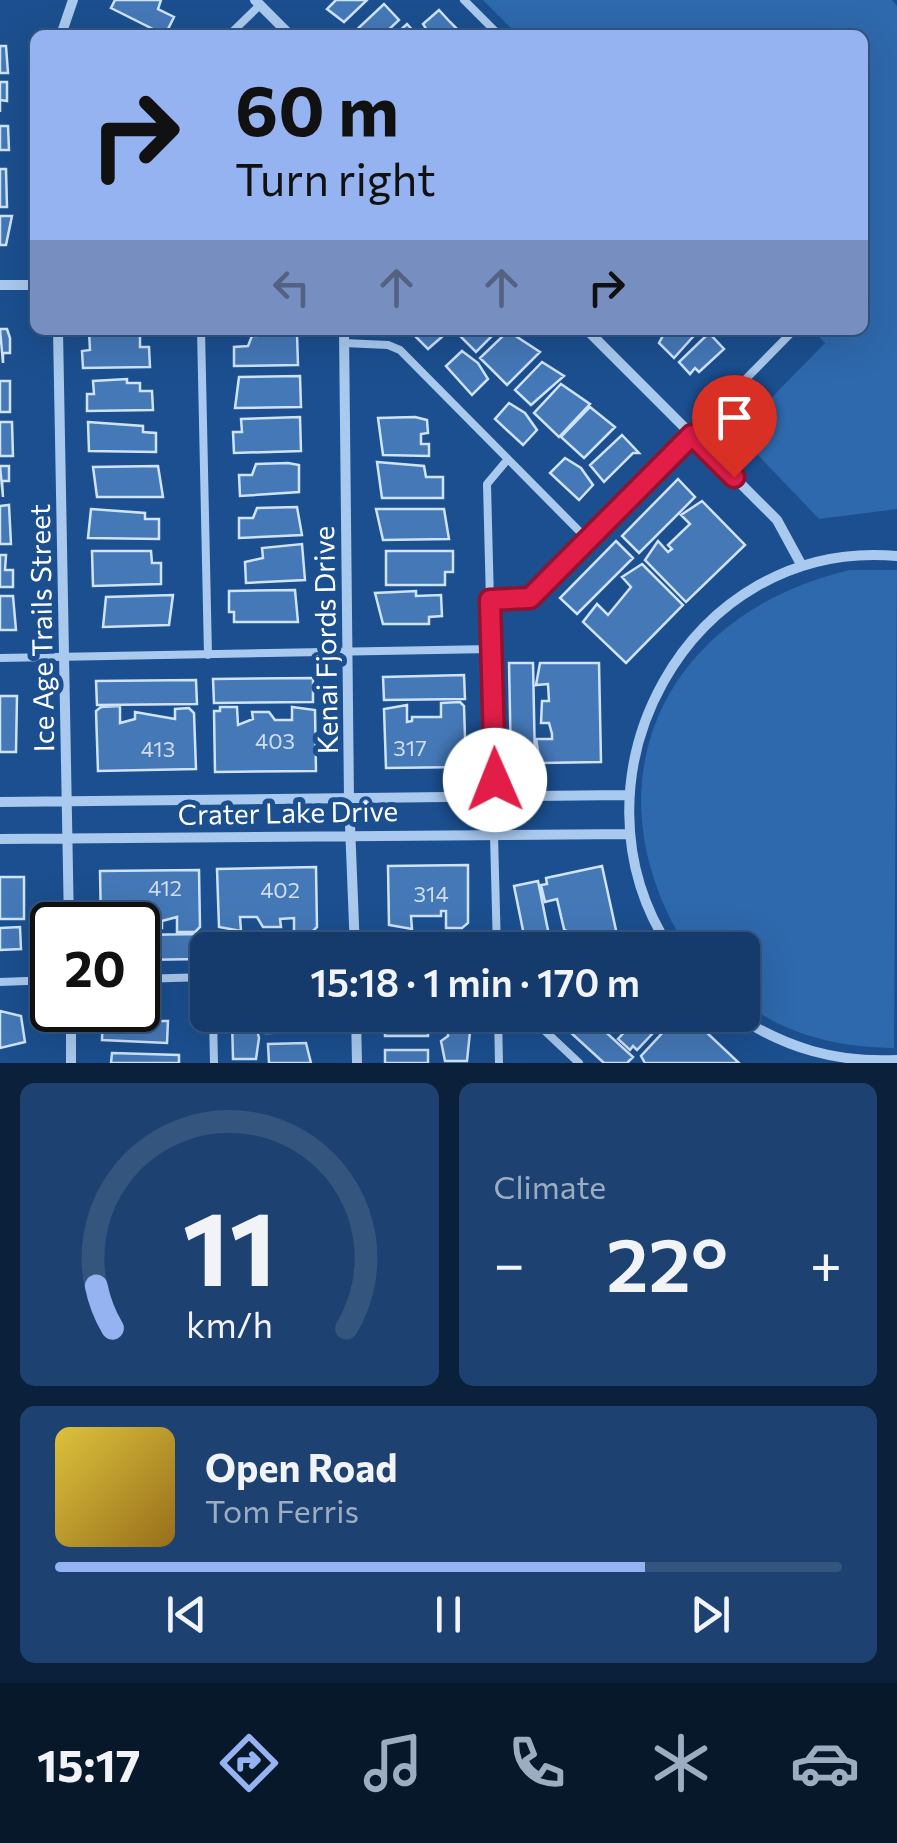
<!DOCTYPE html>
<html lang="en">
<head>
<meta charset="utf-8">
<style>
  :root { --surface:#143b6b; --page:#1d4271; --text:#f1f3f6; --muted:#9dadc1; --line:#33557e; --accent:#95b2f1 }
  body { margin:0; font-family:Commissioner,sans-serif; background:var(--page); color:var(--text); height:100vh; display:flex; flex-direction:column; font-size:38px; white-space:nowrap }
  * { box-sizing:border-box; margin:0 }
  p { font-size:32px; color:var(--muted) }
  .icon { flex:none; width:55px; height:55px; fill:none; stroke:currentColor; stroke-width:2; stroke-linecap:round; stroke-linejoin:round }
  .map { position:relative; height:1063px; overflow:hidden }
  .side { display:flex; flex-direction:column; gap:20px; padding:20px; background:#0b203b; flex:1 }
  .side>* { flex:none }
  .hud { position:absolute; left:30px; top:30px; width:838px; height:305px; border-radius:15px; box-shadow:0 10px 40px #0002,0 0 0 2px var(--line); background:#95b2f1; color:#111; overflow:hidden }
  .speed { position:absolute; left:30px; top:902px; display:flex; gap:20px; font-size:50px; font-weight:700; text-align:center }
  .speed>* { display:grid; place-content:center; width:130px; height:130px; border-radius:50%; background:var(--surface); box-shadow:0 10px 40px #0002,0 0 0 2px var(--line); line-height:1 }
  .speed .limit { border:5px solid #111; border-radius:15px; background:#fff; color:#111 }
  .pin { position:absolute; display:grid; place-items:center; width:85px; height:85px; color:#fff; margin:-102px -42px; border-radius:50% 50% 50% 0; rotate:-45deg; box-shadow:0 0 10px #0007 }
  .pin .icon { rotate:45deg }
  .me { position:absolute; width:110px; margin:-55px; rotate:359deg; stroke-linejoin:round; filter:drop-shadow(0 0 8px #0008) }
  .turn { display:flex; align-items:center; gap:35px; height:210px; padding:0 40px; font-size:45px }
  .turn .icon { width:130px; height:130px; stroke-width:2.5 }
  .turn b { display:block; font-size:70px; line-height:85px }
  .lanes { display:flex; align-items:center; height:95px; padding:0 40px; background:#0003; justify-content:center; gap:50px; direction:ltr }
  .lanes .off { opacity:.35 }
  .big { font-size:75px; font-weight:600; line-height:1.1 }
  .side .widget { flex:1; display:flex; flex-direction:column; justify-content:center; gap:15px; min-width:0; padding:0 35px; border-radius:15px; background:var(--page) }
  .side .dial { align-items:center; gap:0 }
  .dial svg { height:260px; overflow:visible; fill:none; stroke:var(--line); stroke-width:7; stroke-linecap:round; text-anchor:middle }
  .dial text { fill:var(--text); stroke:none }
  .song { display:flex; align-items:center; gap:30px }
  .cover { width:120px; height:120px; border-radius:15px; background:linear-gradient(135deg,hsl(50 70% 55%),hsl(40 70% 35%)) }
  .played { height:10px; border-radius:5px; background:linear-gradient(90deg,var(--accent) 75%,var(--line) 75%) }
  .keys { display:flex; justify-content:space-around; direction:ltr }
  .heat { display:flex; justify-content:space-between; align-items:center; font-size:55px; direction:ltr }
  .side .tiles { flex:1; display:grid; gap:20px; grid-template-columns:1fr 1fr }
  .widget:last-child { grid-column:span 2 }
  .trip { position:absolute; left:190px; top:932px; width:570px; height:100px; border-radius:15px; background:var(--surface); box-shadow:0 10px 40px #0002,0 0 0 2px var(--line); font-weight:600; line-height:100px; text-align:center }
  .menu { display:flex; height:160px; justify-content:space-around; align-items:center; background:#08182b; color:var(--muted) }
  .menu .icon { width:70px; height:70px }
  .menu .active { color:var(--accent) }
  .menu b { font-size:45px; color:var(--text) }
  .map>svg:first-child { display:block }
</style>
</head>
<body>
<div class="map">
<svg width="897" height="1063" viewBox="0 0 897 1063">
  <rect width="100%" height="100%" fill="#1b4f8f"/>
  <path fill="#2e69ad" d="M483,0H892L897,6V509L819,519L737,433L825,343L813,330H862V35H518Z
    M850,570H897L894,1048C836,1047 792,1036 743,1003L742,950H688C583,784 662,614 850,570Z"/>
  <path fill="#4478b7" stroke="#cfe3fa" stroke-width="2.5" d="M115,0H161L158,9L174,17L165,35L111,8Z
    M336,0H367L344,22L327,9Z
    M384,4L399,20L383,35H351Z
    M439,10L450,22L463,35H430L423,24Z
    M407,24L417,35H395Z
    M0,46H6L8,73H0Z
    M0,82H7V101L0,100V112Z
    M0,126H8L9,150H0Z
    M0,169H6L7,207H0Z
    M0,216H12L6,245H0Z
    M0,329H7L10,338V353H3V363Z
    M127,330V335L140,334V347H149L150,367L83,368L82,351L90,350L89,331Z
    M409,330H440L444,335L428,349Z
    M467,330H498L476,352L461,337Z
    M666,330H699L674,358L659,343Z
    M508,331L540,352L507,385L480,358Z
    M709,333L724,349L699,372L695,368L690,374L679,362Z
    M297,334L298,365L234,366V347L248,346L252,336Z
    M462,351L478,363L488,379L472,395L446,366Z
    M542,362L564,376L531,405L515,390Z
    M300,376L301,407L235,408L239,377Z
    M127,379V383H140V391H152L153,410L87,411V394H94L93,381Z
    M0,381H10V412H0Z
    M561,384L590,404L559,437L534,413Z
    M509,403L525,413L537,430L523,445L495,419Z
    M590,407L615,427L584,458L561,437Z
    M300,417L301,451L234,453L233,432H242L241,419Z
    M415,417L427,420L428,433L421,434V444H429V456L383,455L378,418Z
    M0,422H12L13,456H0Z
    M88,422L143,426V432L156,433V452L89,451Z
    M622,435L639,453H633L604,482L590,465Z
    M565,458L581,468L593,485L579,500L550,473Z
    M377,462L424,466L426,477H443V498H382Z
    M288,463L299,465V492L240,496L239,475H252L256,464Z
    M0,466H9V481H2L3,497Z
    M158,466L163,497H97L93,467Z
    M678,479L695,497L639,553L622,536Z
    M702,501L745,545L686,602L645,560L658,541L668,552L672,549L668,545L690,524L681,515Z
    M9,505L11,544H0V506Z
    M297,507L302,535L239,538V518H253L257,508Z
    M91,509L145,513V519H159V539L88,538Z
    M376,509H444L449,539L383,540Z
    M616,541L633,558L577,614L560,598Z
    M302,544L305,580L246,583L245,562L263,558L262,548Z
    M92,551H151L152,563H161V584L93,586Z
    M386,551H453V572H445V585H386Z
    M0,555H6L5,570H13V587H0Z
    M642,564L683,605L626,663L583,622L597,604L608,615L631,587L622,577Z
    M295,590L298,622H234V612H229V591Z
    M416,591V596L441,595L442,616L429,617V624H383L375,593Z
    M173,595L169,625L103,627L106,597Z
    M0,596H13L16,630H0Z
    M509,663H533L535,763H511Z
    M540,663H599L601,762L540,763L536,739H552V734L549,723H541L542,701H549L548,684L536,685Z
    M464,675L465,699L384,700L383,677Z
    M313,678V702L214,703L213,679Z
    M196,680L197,704L97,705L96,681Z
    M0,696H17L16,752H0Z
    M460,702L464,706L466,767L386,768L384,709L407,705V722L412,721V717H441V703Z
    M120,706V723L135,719V712L175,719V709L189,708L194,713L196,769L98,771L96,711L101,707Z
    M220,707H237L238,725L253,719L252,712H269L275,720H292V707L315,710L316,771L215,772L214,711H220Z
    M468,865V923L462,928H446V911H441V916H411L412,929L389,925L388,866Z
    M602,866L619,944L556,950L553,936L569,933L564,929L557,899L545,902L541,885L547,884L546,878Z
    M316,867L317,927L313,931L294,932V918L280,919L281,927H263L257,917H240L241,931L219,927L217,869Z
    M199,870L200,927L195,932H177V917L162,921V928L139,927V920L101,925L100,871Z
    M0,877H24V919H0Z
    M538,881L552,950H527L514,886Z
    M20,927L21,949L0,950V928Z
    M469,932V950H388V933Z
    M318,933V950H218V935Z
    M200,934L201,959L138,960V935Z
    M138,1004L154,1006L153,1021H168L167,1043L102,1040L103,1010H138Z
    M0,1011L21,1016L25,1042L0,1048Z
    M266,1015H313V1024L305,1025L306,1032L266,1033Z
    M385,1015H428V1036H385Z
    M561,1015H587L633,1057L627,1063H604L557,1020Z
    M609,1015H670L637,1050L633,1046L630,1050L618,1039L629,1027Z
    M679,1015H688L739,1063H645L641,1056Z
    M232,1020L255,1021L259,1038L256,1059H233Z
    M448,1022H471L467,1061H445L441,1041L448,1036Z
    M306,1043L311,1063H269L268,1044Z
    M385,1050H428V1063H385Z
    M112,1053L179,1055V1063H111Z"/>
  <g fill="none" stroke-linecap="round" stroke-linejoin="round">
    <path stroke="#a9c9ee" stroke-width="8" d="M464,0L499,35
      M229,35L260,5
      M201,330L208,655
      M344,343L388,345L400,350L588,540
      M490,600L530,598L794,330
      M0,658L492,649
      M495,799L487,484L508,459
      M494,835L497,950
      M138,979L208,977
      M0,982L52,980
      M213,1015L214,1063
      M498,1015L499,1063
      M528,1015L579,1063"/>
    <path stroke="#a9c9ee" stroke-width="10" d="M255,0L290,35
      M61,35L73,0
      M0,285H35
      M58,330L69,925
      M344,330L349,800L355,950
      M587,330L777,520L802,566
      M0,802L626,795
      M0,839L628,834
      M671,950C558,780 688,537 897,556
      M71,1010V1063
      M356,1015L357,1063
      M735,1015C786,1048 836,1063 897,1060"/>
  </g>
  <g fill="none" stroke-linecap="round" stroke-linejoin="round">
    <defs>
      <path id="route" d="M495,780L490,600L530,598L692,435L734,477"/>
    </defs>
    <use href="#route" stroke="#92132f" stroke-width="25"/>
    <use href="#route" stroke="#e11d48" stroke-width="18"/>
  </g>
  <g text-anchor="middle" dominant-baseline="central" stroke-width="10" stroke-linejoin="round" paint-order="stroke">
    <g font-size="22" fill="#d0dded">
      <text x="275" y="740">403</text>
      <text x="410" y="747">317</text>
      <text x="158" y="748">413</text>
      <text x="165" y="887">412</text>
      <text x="280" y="889">402</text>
      <text x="431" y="893">314</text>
    </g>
    <g font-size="28" fill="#fff" stroke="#1b4f8f">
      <text transform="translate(41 628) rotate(-91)">Ice Age Trails Street</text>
      <text transform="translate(325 640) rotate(-91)">Kenai Fjords Drive</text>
      <text transform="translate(288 812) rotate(-1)">Crater Lake Drive</text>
    </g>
  </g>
</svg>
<div class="speed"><div class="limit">20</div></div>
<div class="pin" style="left:734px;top:477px;background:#d93025"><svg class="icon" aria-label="arrive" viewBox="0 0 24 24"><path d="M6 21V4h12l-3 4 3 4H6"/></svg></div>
<svg class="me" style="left:495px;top:780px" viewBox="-20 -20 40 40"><circle r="19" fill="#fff"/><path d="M0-13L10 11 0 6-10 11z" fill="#e11d48"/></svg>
<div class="trip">15:18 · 1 min · 170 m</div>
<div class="hud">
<div class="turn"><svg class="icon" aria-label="right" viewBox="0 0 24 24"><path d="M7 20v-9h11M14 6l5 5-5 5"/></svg><div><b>60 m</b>Turn right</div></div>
<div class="lanes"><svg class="icon off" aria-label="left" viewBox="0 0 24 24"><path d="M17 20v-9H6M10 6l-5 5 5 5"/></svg><svg class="icon off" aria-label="ahead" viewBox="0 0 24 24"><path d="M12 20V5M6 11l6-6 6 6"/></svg><svg class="icon off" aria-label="ahead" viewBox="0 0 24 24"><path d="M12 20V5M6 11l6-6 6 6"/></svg><svg class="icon" aria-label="right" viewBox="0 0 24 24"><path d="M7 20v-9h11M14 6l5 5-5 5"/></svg></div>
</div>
</div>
<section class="side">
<div class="tiles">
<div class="widget dial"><svg viewBox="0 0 100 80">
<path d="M14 69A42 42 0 1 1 86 69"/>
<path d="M14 69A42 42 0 0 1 9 56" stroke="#95b2f1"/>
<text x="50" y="56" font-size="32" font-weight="700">11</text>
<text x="50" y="72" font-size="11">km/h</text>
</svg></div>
<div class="widget"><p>Climate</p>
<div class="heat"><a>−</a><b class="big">22°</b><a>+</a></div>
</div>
<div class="widget">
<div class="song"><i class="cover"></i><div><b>Open Road</b><p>Tom Ferris</p></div></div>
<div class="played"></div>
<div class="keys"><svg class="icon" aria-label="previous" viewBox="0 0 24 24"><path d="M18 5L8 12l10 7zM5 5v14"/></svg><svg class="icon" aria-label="pause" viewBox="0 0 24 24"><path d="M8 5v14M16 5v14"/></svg><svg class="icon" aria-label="next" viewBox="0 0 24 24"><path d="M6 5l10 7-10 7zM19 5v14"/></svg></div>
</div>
</div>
</section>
<nav class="menu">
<b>15:17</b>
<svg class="icon active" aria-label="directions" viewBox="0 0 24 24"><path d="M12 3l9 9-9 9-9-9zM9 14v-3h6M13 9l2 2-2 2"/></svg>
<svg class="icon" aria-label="music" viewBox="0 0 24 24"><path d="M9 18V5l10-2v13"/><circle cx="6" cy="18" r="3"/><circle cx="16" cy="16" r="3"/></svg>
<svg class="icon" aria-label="phone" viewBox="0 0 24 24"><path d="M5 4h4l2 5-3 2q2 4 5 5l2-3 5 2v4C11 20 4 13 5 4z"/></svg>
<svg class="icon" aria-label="climate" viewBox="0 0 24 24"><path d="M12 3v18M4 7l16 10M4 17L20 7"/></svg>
<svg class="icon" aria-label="car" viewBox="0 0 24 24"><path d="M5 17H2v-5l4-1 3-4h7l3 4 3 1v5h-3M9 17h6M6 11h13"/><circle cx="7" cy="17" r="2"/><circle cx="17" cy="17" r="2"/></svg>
</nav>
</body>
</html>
